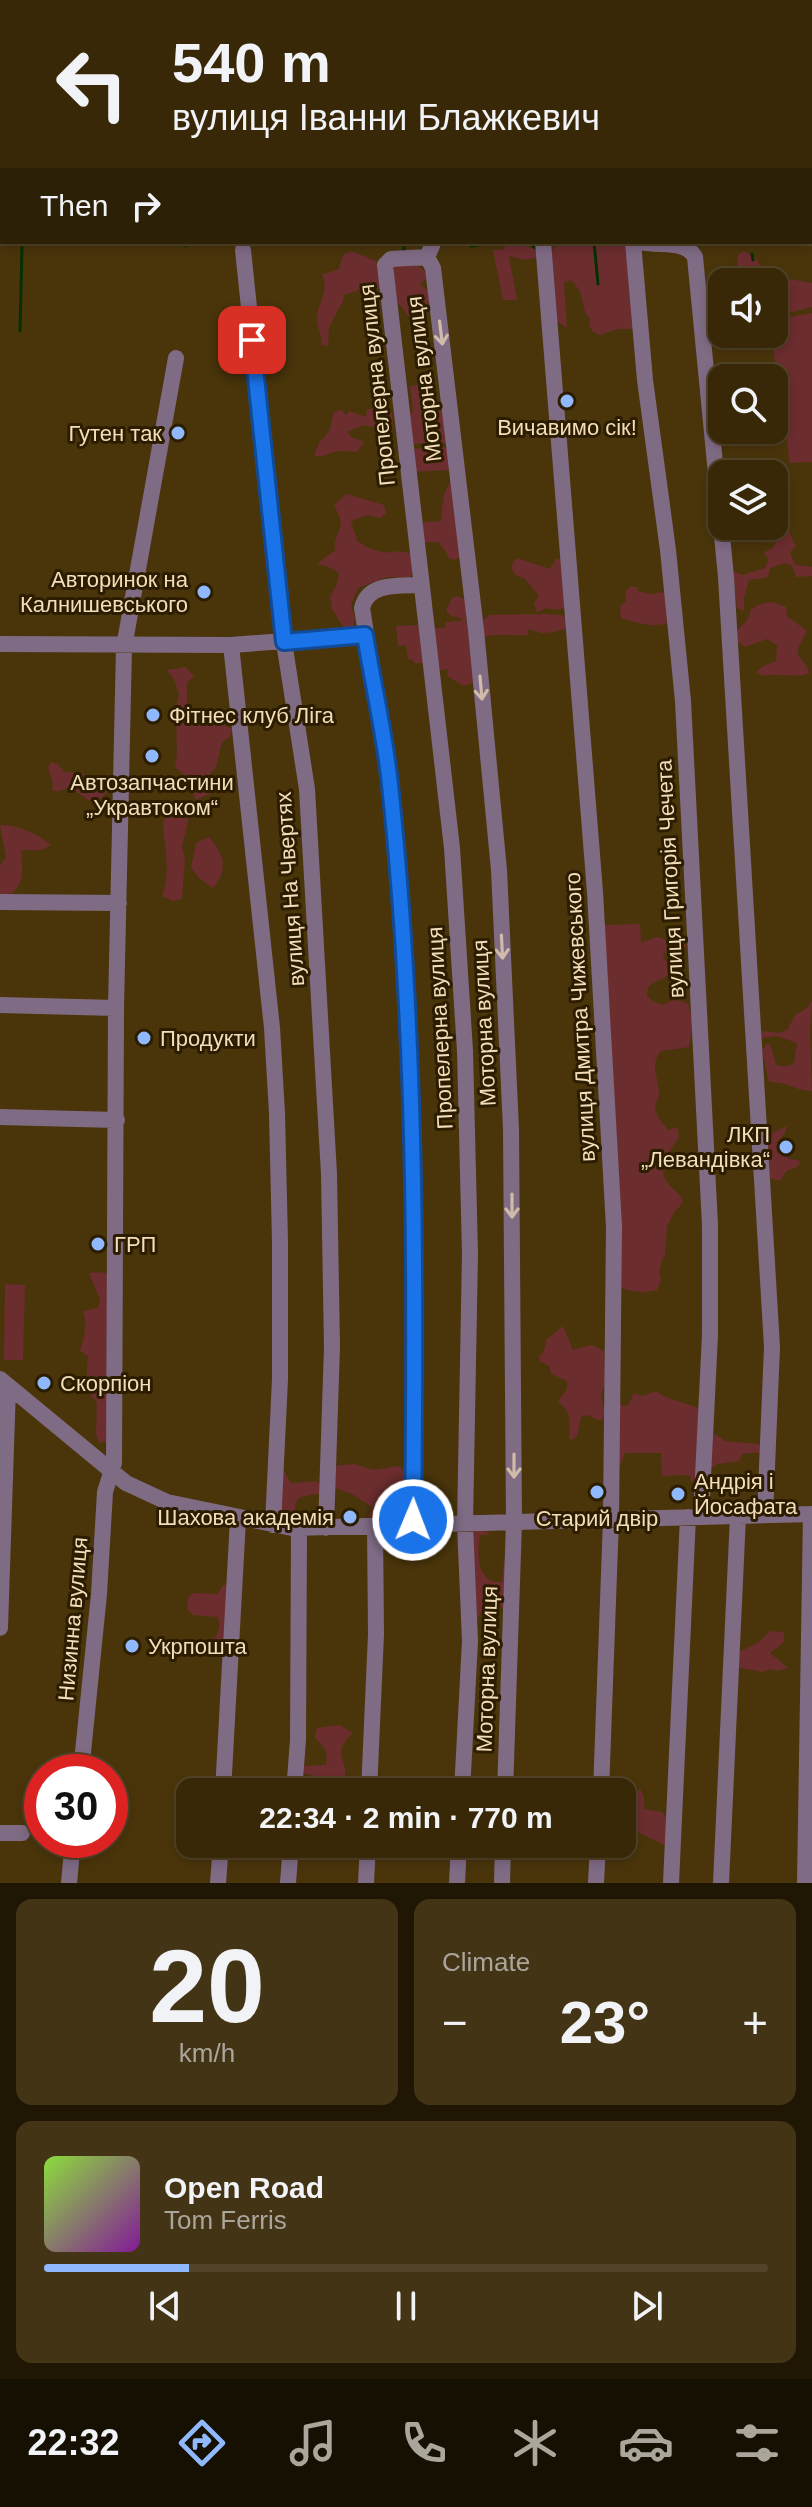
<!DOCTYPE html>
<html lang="en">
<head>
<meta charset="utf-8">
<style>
  :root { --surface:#382808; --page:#433416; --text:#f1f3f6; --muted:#aba69c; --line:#524429; --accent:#8fb8fd }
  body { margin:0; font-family:Helvetica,sans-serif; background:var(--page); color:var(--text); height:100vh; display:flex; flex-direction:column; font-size:30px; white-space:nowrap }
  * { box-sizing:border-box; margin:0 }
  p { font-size:26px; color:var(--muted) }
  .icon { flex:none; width:44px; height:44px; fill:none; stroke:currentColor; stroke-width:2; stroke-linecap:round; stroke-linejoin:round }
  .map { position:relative; height:1883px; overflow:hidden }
  .panel { display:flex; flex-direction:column; gap:16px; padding:16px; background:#1f1604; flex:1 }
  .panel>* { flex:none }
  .banner { position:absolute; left:0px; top:0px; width:812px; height:244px; box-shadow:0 4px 12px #0003,0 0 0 2px var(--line); background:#382808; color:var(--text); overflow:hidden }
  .fabs { position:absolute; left:708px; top:268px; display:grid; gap:16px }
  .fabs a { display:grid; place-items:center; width:80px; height:80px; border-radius:16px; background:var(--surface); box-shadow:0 4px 12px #0003,0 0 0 2px var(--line); font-size:40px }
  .speed { position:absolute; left:24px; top:1754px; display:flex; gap:16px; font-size:40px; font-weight:700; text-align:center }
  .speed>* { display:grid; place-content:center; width:104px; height:104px; border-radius:50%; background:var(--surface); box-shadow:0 4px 12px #0003,0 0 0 2px var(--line); line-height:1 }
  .speed .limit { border:12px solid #d22; background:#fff; color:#111 }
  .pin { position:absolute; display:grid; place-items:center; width:68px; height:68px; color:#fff; margin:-34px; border-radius:16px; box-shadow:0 4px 12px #0006 }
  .me { position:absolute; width:88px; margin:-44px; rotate:1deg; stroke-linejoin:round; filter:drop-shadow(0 0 6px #0008) }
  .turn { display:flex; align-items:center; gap:28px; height:168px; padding:0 40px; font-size:36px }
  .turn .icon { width:104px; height:104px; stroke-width:2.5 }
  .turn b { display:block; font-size:56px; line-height:68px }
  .then { display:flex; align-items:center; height:76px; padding:0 40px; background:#0003; gap:16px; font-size:30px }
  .big { font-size:60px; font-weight:700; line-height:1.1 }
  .panel .card { flex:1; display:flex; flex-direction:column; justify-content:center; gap:12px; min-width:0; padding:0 28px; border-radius:16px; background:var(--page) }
  .panel .dial { align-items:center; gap:0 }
  .dial b { font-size:104px; line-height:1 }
  .song { display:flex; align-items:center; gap:24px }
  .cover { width:96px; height:96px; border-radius:12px; background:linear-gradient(135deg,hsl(90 70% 55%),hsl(290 70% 35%)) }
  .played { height:8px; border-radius:4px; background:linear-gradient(90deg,var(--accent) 20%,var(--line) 20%) }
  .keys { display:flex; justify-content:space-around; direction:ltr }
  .heat { display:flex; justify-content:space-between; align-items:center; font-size:44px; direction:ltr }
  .panel .tiles { flex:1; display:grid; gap:16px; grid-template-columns:1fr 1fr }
  .card:last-child { grid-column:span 2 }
  .trip { position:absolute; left:176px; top:1778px; width:460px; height:80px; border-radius:16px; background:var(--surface); box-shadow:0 4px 12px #0003,0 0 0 2px var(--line); font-weight:700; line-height:80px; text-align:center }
  .menu { display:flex; height:128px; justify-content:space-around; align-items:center; background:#161003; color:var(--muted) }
  .menu .icon { width:56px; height:56px }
  .menu .current { color:var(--accent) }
  .menu b { font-size:36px; color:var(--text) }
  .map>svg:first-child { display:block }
</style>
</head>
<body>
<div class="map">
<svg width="812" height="1883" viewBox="0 0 812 1883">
  <rect width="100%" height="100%" fill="#4a350b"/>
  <path fill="#6c2d2f" d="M0,0H812V238H810V2H2V230H0Z
    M558,242H628L629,293L637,309L635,329H617L600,335L593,332L589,325L590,319C579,307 587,295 571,280L564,283L567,328L555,320L550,254Z
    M519,243L541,252V257L524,260L509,256L517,300H503L493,250L504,249L506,245Z
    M351,251L376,261L381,289L365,288L344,295L343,301L329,327L328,346L321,345C323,335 317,329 317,319C317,303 330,291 322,275L339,269L343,255Z
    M743,251L754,256L770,279L783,278L812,283V307L789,313L780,321L774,310V282H737L738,255Z
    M393,263C408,264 420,262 428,276L420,285L430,292V302L410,317L394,299Z
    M812,313V462L790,463L771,334H774V326L789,324V317Z
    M433,383L436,411H443L448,443L406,444L403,413L413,412L410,386Z
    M377,407H383L392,413L393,425L387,429L363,425L347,432L352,437L364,442L357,452L337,451L320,457L314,455L320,441L326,436L330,429L334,412L341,410L346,415L349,411L366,417L367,410Z
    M448,447L453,470L409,472L407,449Z
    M454,480V514L459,531L460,557L454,560L448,558L447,553L438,542L417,543V523L441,521C443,507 441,488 454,480Z
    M346,494L384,505L386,513L380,518L367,515L351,521L357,541C365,546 373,551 383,552C396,554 395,548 411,554L416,569L410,577H387L358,588L351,605L355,620L352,628L345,630L332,609L330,597L336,586L339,573L331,568L317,564L335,550C334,526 349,533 334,505Z
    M774,504L786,511C788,523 789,536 796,546L790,552L795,565L812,567V576L796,577L792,566L785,563L770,568L768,577L749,580L744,597V611L737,608L733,571L742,575L765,568L769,559L764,554L765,552L774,547L776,542C771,534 765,530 756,529V526H774Z
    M516,558L550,569L556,559H563L565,608L556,610L545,608L537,613L534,603L539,596L525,579L515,575L511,567Z
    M630,587H637L638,591L650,594L663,592L672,606L673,620C658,630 637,623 621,618L620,607L626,601L625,592Z
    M457,596L466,600V620L477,676L472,683L464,686L447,676L448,669L437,671L434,628H445V622L462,621L460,618L451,616L446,611L452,598Z
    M773,602L786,607L787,616L807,631C791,661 798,647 810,673C794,679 779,672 763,676L756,672L763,666L776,661L777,645L767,639L745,647L738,642L736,632L748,619L751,609L761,604Z
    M543,614L561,615L570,619L567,628C552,633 541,636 527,628L529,635C513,636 499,633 483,637L479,623L490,615Z
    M418,625L424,663H414L413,660L408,659L406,645L398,646L396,626Z
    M186,667L194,677L187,682V707L209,712L212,720L232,729L230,737L222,742L216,767L207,778L217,790L196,800L187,777L175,767L177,755L176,708L179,695L175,681L167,670Z
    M51,762L58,764L64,772L83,773L88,783L108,791L99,801L88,800L70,787L60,791H52L53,783L48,768Z
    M177,800L189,816L182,847L185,860L182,899L172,901L162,896C171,874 165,849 163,826C163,818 166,809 168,801Z
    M0,825C19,825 35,833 51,845L42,850H21C22,868 26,885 8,896L0,894V866L6,857Z
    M209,837C224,854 229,869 213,888L200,879L191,868L196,843Z
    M640,924L641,943L657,937L666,940L673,933L682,936L686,945L683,953H664L663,958L670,964L671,973C663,980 655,980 648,987L647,996L654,1002L663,1005C673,999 678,999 688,1004L693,1020L689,1047L661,1051C649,1065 659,1078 659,1095C659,1099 655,1103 655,1107C655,1116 664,1124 668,1130L677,1127L679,1137C669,1153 654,1167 670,1186C676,1192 679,1193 683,1201L679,1208L676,1209L667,1226L665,1255L661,1263L659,1272L661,1281L657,1290C645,1293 632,1293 620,1287L603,925Z
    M812,1001L810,1032L812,1091C796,1091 786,1081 769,1082L762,1050L768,1043L772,1049L776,1065L785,1067L794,1063L797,1043L777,1036L762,1038V1031L781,1033L788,1029L795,1015L806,1009Z
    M787,1126L785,1133L777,1143L778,1153L790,1159L801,1161L797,1167L786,1171L780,1181L770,1178L769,1156L763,1145L764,1137Z
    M98,1272L112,1274L114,1439L99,1443L96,1433L97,1403C84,1390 87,1373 88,1356L80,1351C84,1337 88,1326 83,1311L98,1308L100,1300L89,1273Z
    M5,1284L25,1285L23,1360H4Z
    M563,1326L573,1350L592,1345L604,1351L605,1383L601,1395L605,1415L601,1421L588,1415L581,1417L577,1436L572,1440L569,1439C570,1424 572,1411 558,1402L567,1389V1381L551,1374L549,1366L540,1361L539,1357L544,1351L546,1340Z
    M656,1391C671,1403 690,1401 705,1413L696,1452H698L699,1481L691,1482L690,1475L662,1476L661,1453H625L619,1468L612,1396L624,1407L629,1404L634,1393L643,1396Z
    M715,1434L725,1441L759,1444L763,1452L742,1454L739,1461L718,1464L710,1469L709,1438Z
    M355,1464L373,1470L398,1466L406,1472L402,1494H388L385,1498V1514L368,1519L372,1507L352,1494L333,1487L331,1466Z
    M278,1471L285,1472L291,1483L316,1481L323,1487L321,1494C302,1496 292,1495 296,1517L285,1513L276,1515Z
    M481,1531L489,1532L486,1535H480C477,1553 476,1584 502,1582L504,1561L509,1553L504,1622L503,1609L495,1600H488L478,1618L472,1619V1532Z
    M223,1585H229L225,1641L217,1647L209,1645C218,1635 221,1629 218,1617L193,1615L187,1609L188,1597L193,1593L218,1594Z
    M770,1631L784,1632V1642L770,1653L788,1668L777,1671L770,1669L763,1672L736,1667C737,1648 740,1653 755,1644C761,1641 765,1636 770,1631Z
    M339,1725L353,1733C325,1758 358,1763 339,1785C327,1782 318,1776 303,1773V1766L326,1765C329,1752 324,1746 315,1738L317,1728Z
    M640,1789L644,1797V1809L662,1812L669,1822V1842L664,1845L640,1833H631C631,1818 622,1810 622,1797L630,1799Z"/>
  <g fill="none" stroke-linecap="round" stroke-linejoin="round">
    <path stroke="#063000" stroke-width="3" d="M677,0L679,2
      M564,2V0
      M598,2L599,0
      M302,242L303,243
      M404,242V252
      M470,242L471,246L498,242
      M528,242L537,249
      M594,242L598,284
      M186,246L187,242
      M752,254L753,260
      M20,331L22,247"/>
    <path stroke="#806b85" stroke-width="16" d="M543,242L595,892L614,1227L611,1519L601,1792
      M633,242L645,380L668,550L683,701L710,1225V1335L701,1517
      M642,242C659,247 685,239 695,257L726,577L772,1347L765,1515
      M432,246L427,257L391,259L385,265L452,848L465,1051L470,1254L465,1524L470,1641L462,1792
      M243,250L284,642L307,789L329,1174L332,1347L326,1528
      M427,257L433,268L476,630L499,870L511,1129L514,1522L505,1792
      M0,644L231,645L365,635
      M231,645L272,1028L277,1113L280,1242V1379L273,1525
      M0,902L119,903
      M0,1005L116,1008
      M0,1117L117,1120
      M0,1379L126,1483L167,1502L292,1528L812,1514
      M413,1525L414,1178L406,981L390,783L362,608C368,582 399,586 421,585
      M0,1628L8,1387
      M81,1772L99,1594L105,1492L114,1463L116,1008L124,647L176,358
      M223,1792L238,1519
      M294,1792L298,1740L299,1529
      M369,1792L376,1634L375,1526
      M0,1833H22
      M69,1883L73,1840
      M218,1883L221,1844
      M288,1883L291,1844
      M366,1883L368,1844
      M457,1883L459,1844
      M502,1883L503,1844
      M596,1883L598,1844
      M671,1883L688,1517
      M721,1883L738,1516
      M805,1883L811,1514"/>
  </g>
  <defs><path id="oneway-shaft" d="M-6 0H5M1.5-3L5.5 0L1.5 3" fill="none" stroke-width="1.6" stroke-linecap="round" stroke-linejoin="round" transform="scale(2)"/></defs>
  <g stroke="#d0bbaa">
    <use href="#oneway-shaft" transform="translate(441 333) rotate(83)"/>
    <use href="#oneway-shaft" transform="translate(481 688) rotate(85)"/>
    <use href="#oneway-shaft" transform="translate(502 947) rotate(87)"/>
    <use href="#oneway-shaft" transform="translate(512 1206) rotate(90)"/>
    <use href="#oneway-shaft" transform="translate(514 1466) rotate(90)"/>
  </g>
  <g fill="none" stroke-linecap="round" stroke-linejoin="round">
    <defs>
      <path id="route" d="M252,340L284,642L365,635C373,685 385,735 390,785C416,1029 416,1275 413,1520"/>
    </defs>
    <use href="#route" stroke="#114b97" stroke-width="20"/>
    <use href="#route" stroke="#1a73e8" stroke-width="14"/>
  </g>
  <g fill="#8fb8fd" stroke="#2d1d00" stroke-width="3">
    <circle cx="567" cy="401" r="8"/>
    <circle cx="178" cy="433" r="8"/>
    <circle cx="204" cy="592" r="8"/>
    <circle cx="153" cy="715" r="8"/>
    <circle cx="152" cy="756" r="8"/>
    <circle cx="144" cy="1038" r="8"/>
    <circle cx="786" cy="1147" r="8"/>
    <circle cx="98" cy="1244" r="8"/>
    <circle cx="44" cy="1383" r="8"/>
    <circle cx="597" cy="1492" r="8"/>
    <circle cx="678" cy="1494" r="8"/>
    <circle cx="350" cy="1517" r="8"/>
    <circle cx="132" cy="1646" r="8"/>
  </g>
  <g text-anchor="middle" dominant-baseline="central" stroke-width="6" stroke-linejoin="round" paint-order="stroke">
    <g font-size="22" fill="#f3ddba" stroke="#2d1d00">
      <text transform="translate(424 379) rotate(-97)">Моторна вулиця</text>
      <text transform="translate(377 385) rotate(-96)">Пропелерна вулиця</text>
      <text transform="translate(670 879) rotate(-93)">вулиця Григорія Чечета</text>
      <text transform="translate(290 889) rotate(-94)">вулиця На Чвертях</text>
      <text transform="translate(580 1017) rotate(-93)">вулиця Дмитра Чижевського</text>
      <text transform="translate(484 1023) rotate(-93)">Моторна вулиця</text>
      <text transform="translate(440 1028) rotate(-93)">Пропелерна вулиця</text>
      <text transform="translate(73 1619) rotate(-85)">Низинна вулиця</text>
      <text transform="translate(487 1669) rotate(-88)">Моторна вулиця</text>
    </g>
    <g font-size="22" fill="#f3ddba" stroke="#2d1d00" text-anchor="start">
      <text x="567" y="427" text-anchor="middle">Вичавимо сік!</text>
      <text x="162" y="433" text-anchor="end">Гутен так</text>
      <text x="188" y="579" text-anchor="end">Авторинок на<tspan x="188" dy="25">Калнишевського</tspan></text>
      <text x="169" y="715">Фітнес клуб Ліга</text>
      <text x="152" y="782" text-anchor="middle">Автозапчастини<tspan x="152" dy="25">„Укравтоком“</tspan></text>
      <text x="160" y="1038">Продукти</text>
      <text x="770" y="1134" text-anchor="end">ЛКП<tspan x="770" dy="25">„Левандівка“</tspan></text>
      <text x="114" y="1244">ГРП</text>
      <text x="60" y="1383">Скорпіон</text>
      <text x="694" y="1481">Андрія і<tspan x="694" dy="25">Йосафата</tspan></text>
      <text x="334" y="1517" text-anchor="end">Шахова академія</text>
      <text x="597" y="1518" text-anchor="middle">Старий двір</text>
      <text x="148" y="1646">Укрпошта</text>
    </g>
  </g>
</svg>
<div class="fabs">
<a><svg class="icon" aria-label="sound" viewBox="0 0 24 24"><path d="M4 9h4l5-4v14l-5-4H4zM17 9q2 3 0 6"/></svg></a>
<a><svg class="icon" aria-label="search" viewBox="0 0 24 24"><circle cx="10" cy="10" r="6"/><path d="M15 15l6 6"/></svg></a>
<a><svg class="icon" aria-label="layers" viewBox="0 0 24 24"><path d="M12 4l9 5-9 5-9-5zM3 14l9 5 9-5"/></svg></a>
</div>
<div class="speed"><div class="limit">30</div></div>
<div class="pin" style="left:252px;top:340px;background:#d93025"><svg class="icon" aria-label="arrive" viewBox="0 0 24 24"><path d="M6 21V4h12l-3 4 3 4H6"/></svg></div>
<svg class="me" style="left:413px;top:1520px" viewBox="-20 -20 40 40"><circle r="17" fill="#1a73e8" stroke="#fff" stroke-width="3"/><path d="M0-11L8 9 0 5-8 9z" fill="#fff"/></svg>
<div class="trip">22:34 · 2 min · 770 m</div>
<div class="banner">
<div class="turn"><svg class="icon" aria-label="left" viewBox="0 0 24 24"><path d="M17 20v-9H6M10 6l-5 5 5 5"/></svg><div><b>540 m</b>вулиця Іванни Блажкевич</div></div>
<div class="then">Then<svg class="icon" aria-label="right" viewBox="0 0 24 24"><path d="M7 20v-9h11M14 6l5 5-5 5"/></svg></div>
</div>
</div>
<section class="panel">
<div class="tiles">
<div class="card dial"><b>20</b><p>km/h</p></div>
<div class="card"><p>Climate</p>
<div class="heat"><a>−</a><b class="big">23°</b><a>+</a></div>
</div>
<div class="card">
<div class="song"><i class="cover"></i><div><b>Open Road</b><p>Tom Ferris</p></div></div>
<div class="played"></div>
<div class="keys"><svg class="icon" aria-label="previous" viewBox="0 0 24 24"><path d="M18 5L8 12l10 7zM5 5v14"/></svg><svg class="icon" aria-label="pause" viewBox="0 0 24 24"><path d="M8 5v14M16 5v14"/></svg><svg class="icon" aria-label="next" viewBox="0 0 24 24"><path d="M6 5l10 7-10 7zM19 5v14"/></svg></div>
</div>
</div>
</section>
<nav class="menu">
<b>22:32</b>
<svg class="icon current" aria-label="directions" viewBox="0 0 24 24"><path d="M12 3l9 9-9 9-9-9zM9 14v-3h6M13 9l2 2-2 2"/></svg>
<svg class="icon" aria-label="music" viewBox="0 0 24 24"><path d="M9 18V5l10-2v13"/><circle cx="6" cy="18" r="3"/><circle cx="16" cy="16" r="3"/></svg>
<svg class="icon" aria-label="phone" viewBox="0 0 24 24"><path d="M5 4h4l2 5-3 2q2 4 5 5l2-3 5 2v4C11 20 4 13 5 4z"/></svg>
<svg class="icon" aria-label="climate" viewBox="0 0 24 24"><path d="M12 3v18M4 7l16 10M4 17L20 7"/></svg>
<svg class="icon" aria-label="car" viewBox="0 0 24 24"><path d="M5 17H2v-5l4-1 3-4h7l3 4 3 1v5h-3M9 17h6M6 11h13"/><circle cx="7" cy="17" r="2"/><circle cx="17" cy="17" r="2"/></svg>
<svg class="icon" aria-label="filters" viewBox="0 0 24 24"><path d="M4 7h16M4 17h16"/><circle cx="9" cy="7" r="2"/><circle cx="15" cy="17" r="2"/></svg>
</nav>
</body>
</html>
